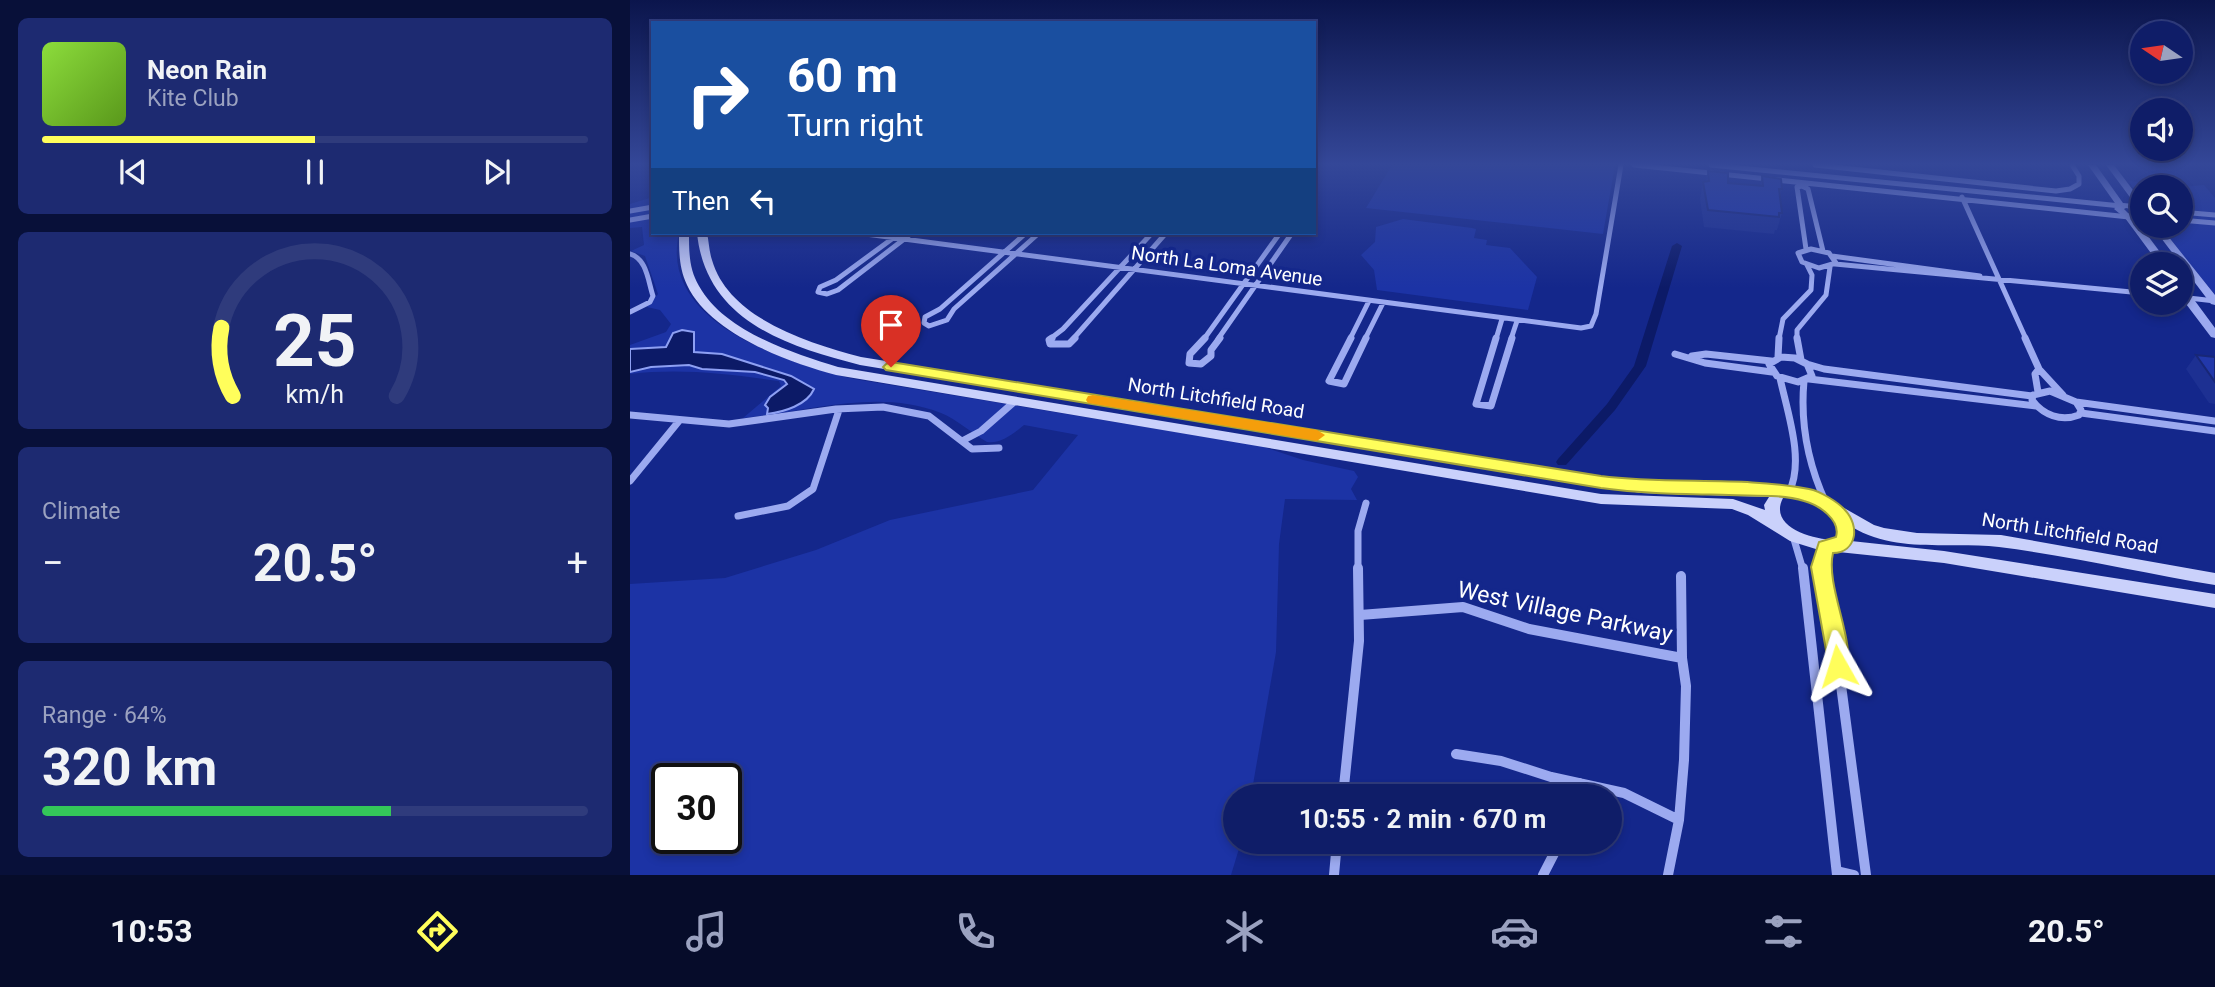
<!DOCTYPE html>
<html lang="en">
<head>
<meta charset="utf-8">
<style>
  :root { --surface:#0f1d68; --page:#1d2a71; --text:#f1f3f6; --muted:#9ba2c0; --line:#2f3b7c; --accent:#fffe5b }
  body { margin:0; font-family:Roboto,sans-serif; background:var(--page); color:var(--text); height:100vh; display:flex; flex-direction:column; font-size:26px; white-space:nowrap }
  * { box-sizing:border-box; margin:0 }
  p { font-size:23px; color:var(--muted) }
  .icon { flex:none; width:38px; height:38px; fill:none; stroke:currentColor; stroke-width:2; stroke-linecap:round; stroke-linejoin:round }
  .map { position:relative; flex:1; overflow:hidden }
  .drawer { display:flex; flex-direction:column; gap:18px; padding:18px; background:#081039; width:630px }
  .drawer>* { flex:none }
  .guide { position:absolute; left:21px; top:21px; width:665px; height:214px; border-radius:0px; box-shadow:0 4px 10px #0003,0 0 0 2px var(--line); background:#1a4fa0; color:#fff; overflow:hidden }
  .needle { width:46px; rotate:283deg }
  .buttons { position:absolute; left:1500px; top:21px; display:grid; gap:14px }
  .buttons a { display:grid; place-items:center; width:63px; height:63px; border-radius:50%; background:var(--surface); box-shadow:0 4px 10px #0003,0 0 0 2px var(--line); font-size:35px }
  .speed { position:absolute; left:21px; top:763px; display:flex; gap:14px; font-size:35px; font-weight:700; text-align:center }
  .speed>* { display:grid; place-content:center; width:91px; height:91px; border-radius:50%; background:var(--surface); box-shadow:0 4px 10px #0003,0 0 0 2px var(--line); line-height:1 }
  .speed .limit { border:4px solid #111; border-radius:10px; background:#fff; color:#111 }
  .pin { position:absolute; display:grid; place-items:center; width:60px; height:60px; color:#fff; margin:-72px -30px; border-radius:50% 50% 50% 0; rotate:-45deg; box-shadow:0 0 7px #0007 }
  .pin .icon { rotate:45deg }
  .me { position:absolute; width:77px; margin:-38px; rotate:354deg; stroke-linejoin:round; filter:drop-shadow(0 0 5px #0008) }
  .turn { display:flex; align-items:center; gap:24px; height:147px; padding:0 21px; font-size:32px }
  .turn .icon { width:91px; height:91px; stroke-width:2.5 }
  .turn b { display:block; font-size:49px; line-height:60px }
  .then { display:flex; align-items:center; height:66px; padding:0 21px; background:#0003; gap:14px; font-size:26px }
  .big { font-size:52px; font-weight:700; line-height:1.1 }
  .drawer .tile { flex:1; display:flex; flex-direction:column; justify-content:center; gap:10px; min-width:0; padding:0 24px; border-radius:10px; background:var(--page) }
  .drawer .dial { align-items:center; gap:0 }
  .dial svg { height:182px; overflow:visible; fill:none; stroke:var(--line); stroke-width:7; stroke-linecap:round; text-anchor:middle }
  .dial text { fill:var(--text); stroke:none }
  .song { display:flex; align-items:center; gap:21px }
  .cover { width:84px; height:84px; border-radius:10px; background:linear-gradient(135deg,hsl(90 70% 55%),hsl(90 70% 35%)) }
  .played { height:7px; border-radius:4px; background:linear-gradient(90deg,var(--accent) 50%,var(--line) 50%) }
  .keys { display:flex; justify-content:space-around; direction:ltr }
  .heat { display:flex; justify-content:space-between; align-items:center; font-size:38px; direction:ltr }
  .charge { height:10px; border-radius:5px; background:linear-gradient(90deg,#34c759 64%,var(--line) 0) }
  .trip { position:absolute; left:593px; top:784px; width:399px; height:70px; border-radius:35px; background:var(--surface); box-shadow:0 4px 10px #0003,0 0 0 2px var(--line); font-weight:700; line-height:70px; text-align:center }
  .menu { display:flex; height:112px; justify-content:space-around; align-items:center; background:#060c2a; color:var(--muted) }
  .menu .icon { width:49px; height:49px }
  .menu .active { color:var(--accent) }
  .menu b { font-size:32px; color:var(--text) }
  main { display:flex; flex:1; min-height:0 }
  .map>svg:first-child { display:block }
</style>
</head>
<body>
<main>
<section class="drawer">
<div class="tile">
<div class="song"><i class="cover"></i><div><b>Neon Rain</b><p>Kite Club</p></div></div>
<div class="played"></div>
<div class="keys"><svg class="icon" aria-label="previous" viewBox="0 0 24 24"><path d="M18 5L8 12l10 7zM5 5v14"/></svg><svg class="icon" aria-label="pause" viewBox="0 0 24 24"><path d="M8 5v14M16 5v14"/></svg><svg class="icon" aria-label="next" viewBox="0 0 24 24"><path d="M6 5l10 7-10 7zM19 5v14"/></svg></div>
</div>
<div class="tile dial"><svg viewBox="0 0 100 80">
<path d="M14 69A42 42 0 1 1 86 69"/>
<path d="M14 69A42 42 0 0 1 9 39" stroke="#fffe5b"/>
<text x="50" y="56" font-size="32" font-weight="700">25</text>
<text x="50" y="72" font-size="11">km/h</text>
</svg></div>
<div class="tile"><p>Climate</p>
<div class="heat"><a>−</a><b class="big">20.5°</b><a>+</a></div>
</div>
<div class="tile"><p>Range · 64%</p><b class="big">320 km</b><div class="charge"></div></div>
</section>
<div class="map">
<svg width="1585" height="875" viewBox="0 0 1585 875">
  <rect width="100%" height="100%" fill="#14278b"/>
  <path fill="#1c33a5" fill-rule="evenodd" d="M762,165H985L973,234L736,208Z
    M1499,181L1554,187L1574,185L1585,198V295L1530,226H1550V187H1512V203Z
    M23,197V233H49C28,324 159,363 224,379L631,446L673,460L724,471L728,477L721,489L727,500L655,499L649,544L646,652L621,796H606V842H611L601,875H0V584L95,578L186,550L260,520L403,490L448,435L394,425C383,434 371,444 357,442C342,433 326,419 311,413C246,388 180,412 113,418L151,386L149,381C99,374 51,368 0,374V345L36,332L41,324L30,310L17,307L28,294L15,256L1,251L14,245L12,227L0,228V204ZM37,779H96V838H37Z
    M773,219L842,228L846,229L844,238L857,240L856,245L880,248L907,277L898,310L747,290L744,270L731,255L745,242L746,227Z"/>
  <path fill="#0c1a67" stroke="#8ea0f3" stroke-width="2" d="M52,330L64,332V352L92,354L161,376L184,389C177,405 154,412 137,414L138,408L135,405L140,397L157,384L154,380L125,372L72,369L59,365L21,367L0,372V349L36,347L43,333Z"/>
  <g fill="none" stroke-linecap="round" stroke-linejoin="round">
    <path fill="#0c1a67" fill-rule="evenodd" d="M1047,243L1052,246L1016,366L985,410L936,465H928L926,462L928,459L977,404L1004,366L1042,246Z"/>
    <path stroke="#9caaf0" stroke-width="5" d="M1004,165L1499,217
      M1081,165L1491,206
      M1185,165L1426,191L1440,189L1449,184V176L1442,165
      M1172,183V186L1167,187L1176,249
      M1172,186L1178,189L1193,251
      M1332,197L1396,339
      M0,211L23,207
      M1550,212L1585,215
      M0,220L23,216
      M1550,220L1585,223
      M228,233L951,328L961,326L966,314L991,165
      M270,233L206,280L190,287L188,292L197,294L208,290L282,233
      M396,233L310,309L295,317L294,323L299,326L317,320L324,309L409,233
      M1181,249L1199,253L1206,263L1189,268L1172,262L1168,253Z
      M0,254C17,259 18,281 23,296L20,302L0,312
      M1202,256L1350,276
      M1205,264L1512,293
      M1550,297L1585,301
      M420,339L433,329L522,233
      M443,339L536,233
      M574,339L650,233
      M588,339L662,233
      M720,339L739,301
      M735,339L753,303
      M866,339L872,319
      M881,339L887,321
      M1149,339L1153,319L1181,290L1182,275L1177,265
      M1167,339V330L1196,295L1200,267"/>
    <path stroke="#9caaf0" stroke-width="7" d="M422,338L419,340L420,344H439L445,338
      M575,338L560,354L559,363L571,364L581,356V350L590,338
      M721,338L699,381L714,384L736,338
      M866,338L846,404L861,406L882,338
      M1167,338L1171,360
      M1395,338L1409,369L1433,395
      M1045,354L1075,363L1142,372
      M1062,356L1076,354L1141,361
      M1148,357L1149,338
      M1151,357L1165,358L1177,364L1182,376L1168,382L1147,376L1139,364Z
      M1177,364L1194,369L1402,396
      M1150,378C1157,411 1175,461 1159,492
      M1179,379L1406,406
      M1174,381C1170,424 1178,464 1196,503
      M1420,391L1446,402L1451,410L1449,415C1431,422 1413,415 1402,400L1403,395Z
      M1408,392L1405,374L1409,369
      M1446,402L1585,421
      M1451,413L1585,431
      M0,415L99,424L206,409L253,407L299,416L342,449L369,448
      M332,441L351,431L384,402
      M0,481L49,421
      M108,516L158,506L183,489L209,410
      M1163,536L1173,570
      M728,570V531L736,503
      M1192,570L1195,547"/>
    <path stroke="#9caaf0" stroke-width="10" d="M1173,568L1207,875
      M1191,568L1204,632L1236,875
      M730,615L833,607L899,629L1052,658
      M826,754L871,761L921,777L994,793L1049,820
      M713,796L729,641L728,568
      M946,796L950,783
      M1207,871L1224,875
      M704,875L707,842
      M913,875L930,842
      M1038,875L1049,820L1054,760L1056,686L1052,658L1051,576"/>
    <path fill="#9caaf0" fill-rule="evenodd" d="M1458,165H1466L1493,203L1505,204L1476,165H1484L1512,202V211L1496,208L1494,209L1498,213L1512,216V222L1506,220L1539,264H1529L1495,218L1484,209L1487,206Z
      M1522,226H1530L1585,295V305L1581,304Z
      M1550,285L1554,286L1585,328V338L1581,337L1550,296Z"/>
    <path fill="#cad1fb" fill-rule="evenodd" d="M49,233H59C59,252 59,269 69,286C94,331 162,353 208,367L971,494L1103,499L1135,510L1134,505L1139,497L1011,493L230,365C155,346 76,320 67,233H77C79,242 79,251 82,260C99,319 179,343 231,357L1011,483L1158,486L1193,496L1244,525L1254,528L1287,533L1371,535L1585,573V585C1513,573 1441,556 1369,547C1320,541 1267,554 1222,527L1221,541L1314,551L1585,594V608L1314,563L1189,550L1160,541L1118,515L1102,509L971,504L206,375C158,362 80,334 57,285C49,268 49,252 49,233ZM1158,496C1173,499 1198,506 1205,520C1208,526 1207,532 1206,538L1204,540C1182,539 1138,527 1153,498Z"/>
  </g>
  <path fill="#1d3092" d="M1078,171L1098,183L1130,186L1132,176L1152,189L1150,197L1152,213L1147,230H1145L1144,234L1074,227L1070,199L1073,182L1076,181Z
    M1566,355L1585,357V404L1579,403L1556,369Z"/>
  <path fill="#2238aa" stroke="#182777" stroke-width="2" d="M1078,171L1098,173V183L1133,186L1132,176L1151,179L1152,189H1149L1152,213H1149V217L1078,210L1073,182L1079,181Z
    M1566,355L1585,357V382Z"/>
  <linearGradient id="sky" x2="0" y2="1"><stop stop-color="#0b154c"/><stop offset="0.57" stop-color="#344798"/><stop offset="1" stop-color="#344798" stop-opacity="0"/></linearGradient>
  <rect width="1585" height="288" fill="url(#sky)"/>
  <path fill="#fffe5b" stroke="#a6a53b" stroke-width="2" d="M261,362L971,476C1040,485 1111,476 1179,489C1190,491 1208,502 1215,510C1230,526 1227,552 1203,553C1195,587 1228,645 1215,672L1208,675L1200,672L1181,567L1189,542L1206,537C1211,520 1189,505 1174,501C1152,494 1123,496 1099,495C1056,494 1014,494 971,488L256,370L253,367L256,364Z"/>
  <path fill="#f59e0b" d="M463,395L687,430L695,435L687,441L458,403L456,400L458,396Z"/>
  <g text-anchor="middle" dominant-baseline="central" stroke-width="7" stroke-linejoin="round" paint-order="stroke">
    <g font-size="19" fill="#fff" stroke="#14278b">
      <text transform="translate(597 266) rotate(8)">North La Loma Avenue</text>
      <text transform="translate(586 398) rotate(9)">North Litchfield Road</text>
      <text transform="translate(1440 533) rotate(9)">North Litchfield Road</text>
    </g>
    <g font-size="23" fill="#fff" stroke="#14278b">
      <text transform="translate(935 612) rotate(12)">West Village Parkway</text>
    </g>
  </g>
</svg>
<div class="buttons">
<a><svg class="needle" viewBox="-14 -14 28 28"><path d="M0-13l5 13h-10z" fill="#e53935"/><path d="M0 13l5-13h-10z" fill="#9ba2c0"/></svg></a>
<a><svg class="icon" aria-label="sound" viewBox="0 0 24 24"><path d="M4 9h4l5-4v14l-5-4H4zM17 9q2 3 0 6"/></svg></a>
<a><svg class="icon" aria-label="search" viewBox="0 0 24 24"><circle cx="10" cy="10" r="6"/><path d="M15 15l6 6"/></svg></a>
<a><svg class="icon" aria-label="layers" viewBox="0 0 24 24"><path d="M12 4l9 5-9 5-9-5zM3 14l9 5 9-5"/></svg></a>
</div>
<div class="speed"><div class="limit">30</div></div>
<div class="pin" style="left:261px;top:367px;background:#d93025"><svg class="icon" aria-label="arrive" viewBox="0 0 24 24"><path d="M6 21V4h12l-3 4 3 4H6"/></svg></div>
<svg class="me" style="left:1208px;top:666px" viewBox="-20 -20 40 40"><path d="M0-17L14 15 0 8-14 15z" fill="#fffe5b" stroke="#fff" stroke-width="4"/></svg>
<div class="trip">10:55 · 2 min · 670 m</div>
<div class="guide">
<div class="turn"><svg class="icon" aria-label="right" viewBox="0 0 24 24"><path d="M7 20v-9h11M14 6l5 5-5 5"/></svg><div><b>60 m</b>Turn right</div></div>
<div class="then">Then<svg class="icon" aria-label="left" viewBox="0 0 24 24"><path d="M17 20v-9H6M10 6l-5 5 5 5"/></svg></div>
</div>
</div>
</main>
<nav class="menu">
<b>10:53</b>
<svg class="icon active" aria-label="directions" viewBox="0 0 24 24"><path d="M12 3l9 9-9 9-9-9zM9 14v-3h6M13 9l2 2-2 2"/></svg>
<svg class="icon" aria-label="music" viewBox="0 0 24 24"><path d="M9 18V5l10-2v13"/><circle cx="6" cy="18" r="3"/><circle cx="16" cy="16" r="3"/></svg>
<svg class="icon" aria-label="phone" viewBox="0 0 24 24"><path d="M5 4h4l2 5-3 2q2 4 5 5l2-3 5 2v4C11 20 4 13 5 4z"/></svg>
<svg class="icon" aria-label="climate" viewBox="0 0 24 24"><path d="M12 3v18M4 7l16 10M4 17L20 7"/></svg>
<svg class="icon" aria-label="car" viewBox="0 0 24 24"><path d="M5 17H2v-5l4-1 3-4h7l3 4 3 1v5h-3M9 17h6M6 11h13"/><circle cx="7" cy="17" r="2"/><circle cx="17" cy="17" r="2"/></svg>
<svg class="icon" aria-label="filters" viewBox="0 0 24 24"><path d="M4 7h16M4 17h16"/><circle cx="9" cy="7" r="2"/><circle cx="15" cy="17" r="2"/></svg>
<b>20.5°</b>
</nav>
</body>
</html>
